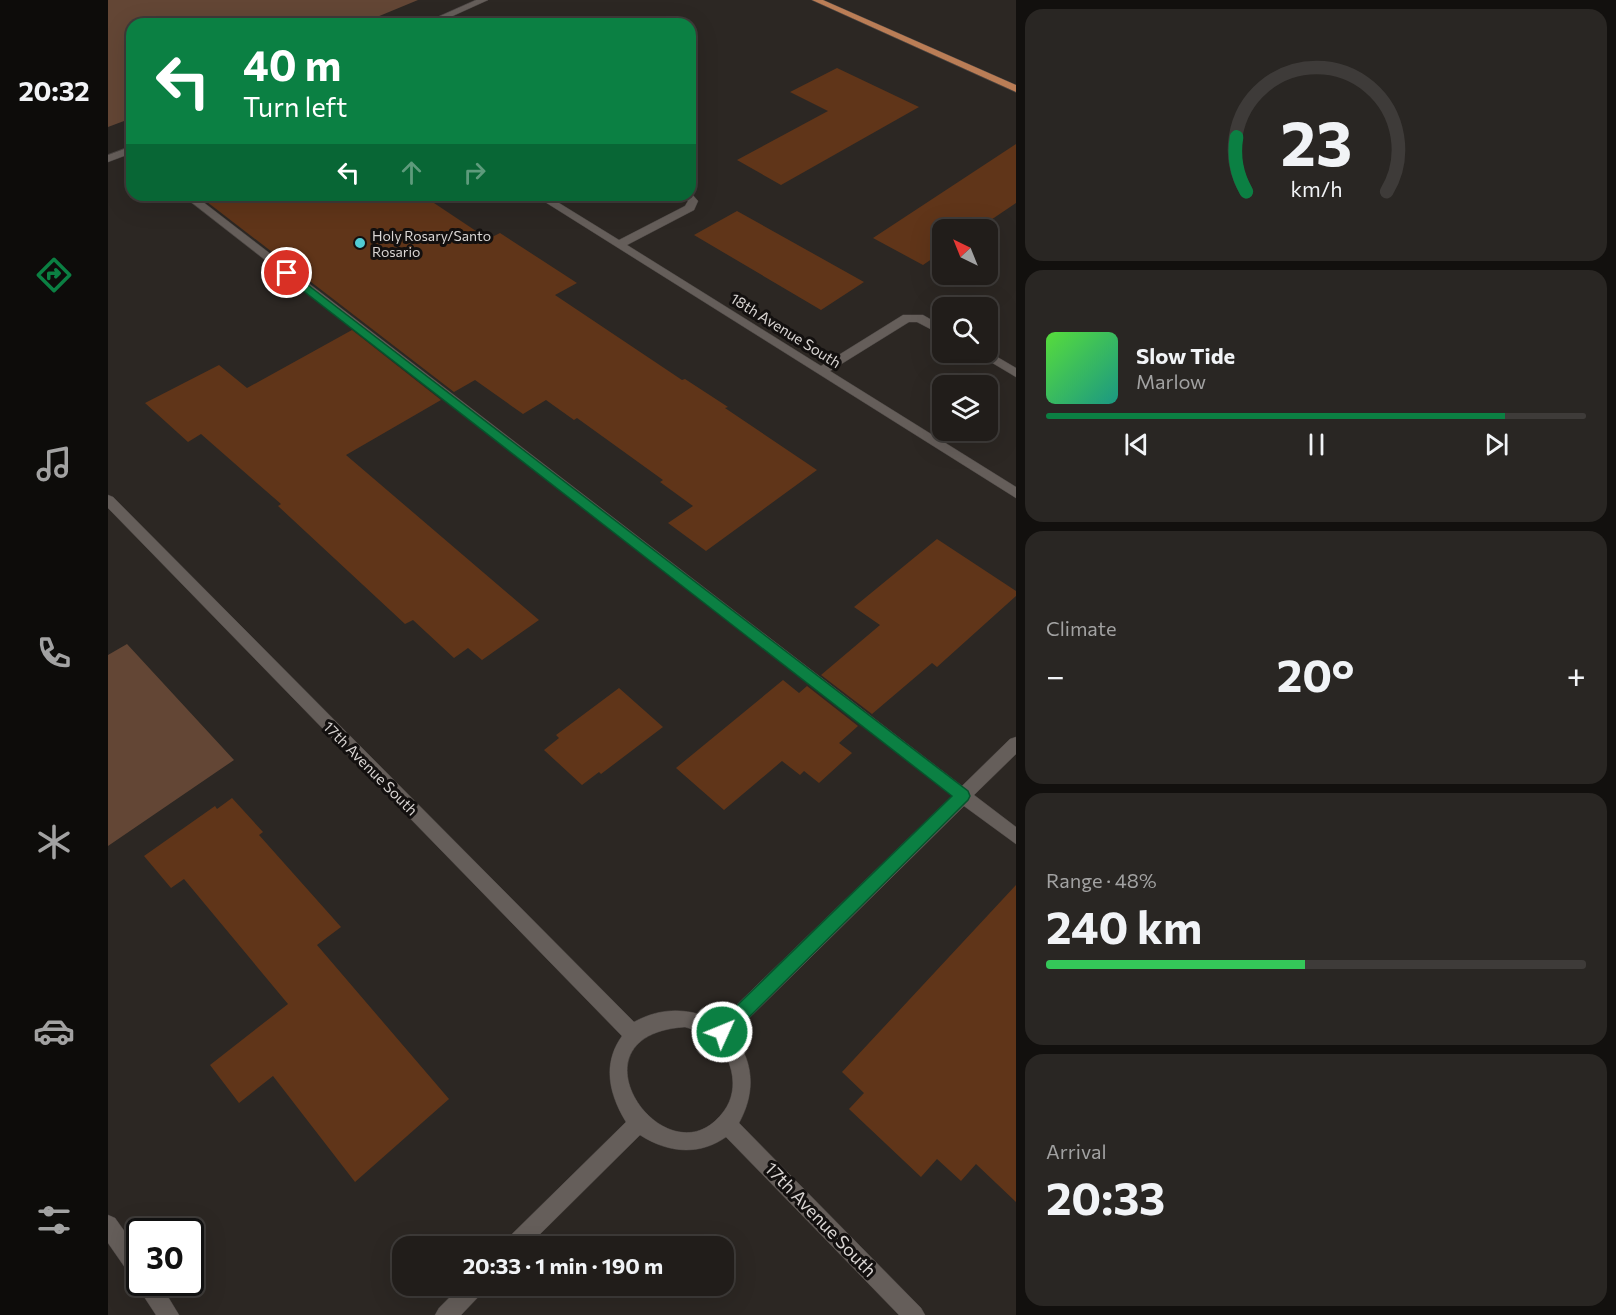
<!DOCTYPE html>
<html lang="en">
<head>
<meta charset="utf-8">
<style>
  :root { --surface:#211d1a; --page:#292623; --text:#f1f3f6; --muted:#a2a2a2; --line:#3e3b39; --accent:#0b8043 }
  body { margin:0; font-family:Commissioner,sans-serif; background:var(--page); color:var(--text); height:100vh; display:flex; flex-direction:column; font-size:22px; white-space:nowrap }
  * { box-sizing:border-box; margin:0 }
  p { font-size:20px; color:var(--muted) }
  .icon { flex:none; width:33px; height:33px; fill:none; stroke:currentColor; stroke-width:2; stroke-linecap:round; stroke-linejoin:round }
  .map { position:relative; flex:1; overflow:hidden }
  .panel { display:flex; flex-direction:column; gap:9px; padding:9px; background:#12100e; width:600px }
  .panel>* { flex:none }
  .top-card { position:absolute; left:18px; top:18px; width:570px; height:183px; border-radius:18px; box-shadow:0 6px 24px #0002,0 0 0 2px var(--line); background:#0b8043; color:#fff; overflow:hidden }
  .needle { width:39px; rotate:317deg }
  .fabs { position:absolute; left:824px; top:219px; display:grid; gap:12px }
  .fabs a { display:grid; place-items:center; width:66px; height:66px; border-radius:12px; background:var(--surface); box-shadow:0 6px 24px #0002,0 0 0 2px var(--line); font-size:30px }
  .speed { position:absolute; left:18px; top:1218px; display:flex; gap:12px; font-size:30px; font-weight:700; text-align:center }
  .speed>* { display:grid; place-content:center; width:78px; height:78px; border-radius:50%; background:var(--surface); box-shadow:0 6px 24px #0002,0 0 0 2px var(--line); line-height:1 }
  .speed .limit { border:3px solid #111; border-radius:9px; background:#fff; color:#111 }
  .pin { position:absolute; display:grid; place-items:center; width:51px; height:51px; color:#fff; margin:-26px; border:3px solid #fff; border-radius:50%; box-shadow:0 2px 6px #0007 }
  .me { position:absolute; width:66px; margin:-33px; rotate:46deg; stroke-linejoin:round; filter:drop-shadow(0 0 4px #0008) }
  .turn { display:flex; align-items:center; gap:21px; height:126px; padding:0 18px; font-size:27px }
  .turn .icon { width:78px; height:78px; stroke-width:2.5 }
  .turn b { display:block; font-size:42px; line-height:51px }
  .lanes { display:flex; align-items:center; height:57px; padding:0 18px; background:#0003; justify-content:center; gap:30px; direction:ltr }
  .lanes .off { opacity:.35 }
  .big { font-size:45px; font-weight:700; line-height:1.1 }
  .panel .widget { flex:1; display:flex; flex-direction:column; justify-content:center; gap:9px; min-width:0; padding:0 21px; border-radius:18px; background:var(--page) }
  .panel .dial { align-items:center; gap:0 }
  .dial svg { height:156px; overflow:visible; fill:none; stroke:var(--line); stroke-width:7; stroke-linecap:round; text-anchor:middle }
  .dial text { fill:var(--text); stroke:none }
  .song { display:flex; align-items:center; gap:18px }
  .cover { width:72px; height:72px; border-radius:9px; background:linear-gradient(135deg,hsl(110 70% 55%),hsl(170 70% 35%)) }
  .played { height:6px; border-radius:3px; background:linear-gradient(90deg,var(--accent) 85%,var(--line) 85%) }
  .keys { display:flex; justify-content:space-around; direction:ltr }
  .heat { display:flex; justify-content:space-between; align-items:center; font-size:33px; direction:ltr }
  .charge { height:9px; border-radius:4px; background:linear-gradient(90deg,#34c759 48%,var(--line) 0) }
  .trip { position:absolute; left:284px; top:1236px; width:342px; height:60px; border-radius:18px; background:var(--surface); box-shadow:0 6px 24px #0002,0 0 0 2px var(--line); font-weight:700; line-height:60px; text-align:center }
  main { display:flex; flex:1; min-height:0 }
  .dock { display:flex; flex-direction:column; width:108px; justify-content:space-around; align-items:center; background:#0d0c0a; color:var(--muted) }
  .dock .icon { width:42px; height:42px }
  .dock .on { color:var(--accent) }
  .dock b { font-size:27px; color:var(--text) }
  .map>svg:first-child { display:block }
</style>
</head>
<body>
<main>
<nav class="dock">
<b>20:32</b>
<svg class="icon on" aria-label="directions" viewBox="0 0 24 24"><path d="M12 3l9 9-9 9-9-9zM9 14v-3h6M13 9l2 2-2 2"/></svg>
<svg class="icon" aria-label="music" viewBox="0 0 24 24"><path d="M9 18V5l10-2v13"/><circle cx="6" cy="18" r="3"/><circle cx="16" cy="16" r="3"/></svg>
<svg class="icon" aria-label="phone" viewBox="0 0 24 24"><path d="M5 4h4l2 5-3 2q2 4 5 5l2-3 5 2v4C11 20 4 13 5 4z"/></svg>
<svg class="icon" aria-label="climate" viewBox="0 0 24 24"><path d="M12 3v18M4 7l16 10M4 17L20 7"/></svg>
<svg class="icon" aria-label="car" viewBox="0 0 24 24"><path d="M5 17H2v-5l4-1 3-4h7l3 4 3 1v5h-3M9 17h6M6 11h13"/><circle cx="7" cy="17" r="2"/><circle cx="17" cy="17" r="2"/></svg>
<svg class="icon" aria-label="filters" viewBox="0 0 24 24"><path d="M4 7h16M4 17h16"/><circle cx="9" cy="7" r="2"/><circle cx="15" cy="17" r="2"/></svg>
</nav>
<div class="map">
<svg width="908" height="1315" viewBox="0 0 908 1315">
  <rect width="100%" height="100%" fill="#2c2723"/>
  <path fill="#634635" d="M0,0H310L252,24H24V118L0,127Z
    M19,644L126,760L0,846V655Z"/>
  <path fill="#603519" d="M729,68L811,107L673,185L629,160L720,111L682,92Z
    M908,144V203L868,230H834V252L815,265L765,238Z
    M90,195H314L380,239L392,233L469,283L447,295L574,380L577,379L620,407L617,408L709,470L598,551L560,523L585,506L552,482L555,480L469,418L466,420L438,400L415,414L367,380L346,392Z
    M629,211L756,282L713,310L586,235Z
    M244,330L333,400L238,455L431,620L374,660L360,648L346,658L305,620L297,624L170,506L173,504L93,434L80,442L37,403L111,365L139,388Z
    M829,539L908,591V596L829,667L824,663L764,714L713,675L772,625L746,607Z
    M675,680L691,693L699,686L750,726L731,743L744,753L711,783L696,771L692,775L674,761L616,810L568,768Z
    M511,688L555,727L493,774L491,772L474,785L436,750L451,738L448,735Z
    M124,798L155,832L151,835L233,927L209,945L341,1099L247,1182L165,1076L131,1103L102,1065L180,1004L76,879L63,888L36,856L107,806L109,809Z
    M908,885V1202L868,1164L853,1181L829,1159L813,1177L741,1109L756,1093L734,1072Z"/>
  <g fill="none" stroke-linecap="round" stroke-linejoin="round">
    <defs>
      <path id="minor" d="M368,0H380L327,24H314Z
        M24,146V153L0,162V155Z
        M582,192L590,201L586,210L519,245L713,366L795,315H815L834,326V335L809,322H801L722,371L908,487V498L426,195H438L511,240L577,206L580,201L576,195H582Z
        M74,195H86L854,786L902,739L908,737V754L866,795L908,827V844L856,806L625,1034C646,1062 648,1092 631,1123L813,1308L817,1315H791L618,1137C591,1156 560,1153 532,1135L420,1246H396L399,1239L518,1122C501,1094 494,1064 514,1036L0,508V495L5,497L526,1022C555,1006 583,1008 611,1022L844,796ZM577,1027C586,1030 595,1032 602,1038C624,1054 633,1088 616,1111C560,1188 452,1035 577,1027Z
        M879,351L908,368V377L866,352Z
        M0,1215L7,1218L32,1253V1282H51L71,1315H48L31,1289L28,1281L25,1279L0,1243Z
        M353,1286H377L374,1293L353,1315H327L331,1308Z"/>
      <path id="major" d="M704,0H715L908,85V92Z"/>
    </defs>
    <use href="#minor" stroke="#484340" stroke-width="1"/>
    <use href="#major" stroke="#484340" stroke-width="1"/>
    <use href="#minor" fill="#655e5a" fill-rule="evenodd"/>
    <use href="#major" fill="#ba7d56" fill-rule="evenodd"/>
  </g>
  <path fill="#0b8043" stroke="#07532c" stroke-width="1.5" d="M179,269L860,791L862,796L860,800L620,1038L614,1040L608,1038L606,1032L608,1026L844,796L175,275L174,273Z"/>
  <circle fill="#51ccd4" stroke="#13100f" stroke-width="2" cx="252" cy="243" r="6"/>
  <g text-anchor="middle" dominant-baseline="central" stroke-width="6" stroke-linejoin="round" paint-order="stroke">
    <g font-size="14" fill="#d9d5d3" stroke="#13100f" text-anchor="start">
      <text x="264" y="235">Holy Rosary/Santo<tspan x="264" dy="16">Rosario</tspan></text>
    </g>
    <g font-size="15" fill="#d9d5d3" stroke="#13100f">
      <text transform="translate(678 330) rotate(32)">18th Avenue South</text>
      <text transform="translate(263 768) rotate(45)">17th Avenue South</text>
    </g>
    <g font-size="18" fill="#d9d5d3" stroke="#13100f">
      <text transform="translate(713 1219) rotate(46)">17th Avenue South</text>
    </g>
  </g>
</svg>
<div class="fabs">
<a><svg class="needle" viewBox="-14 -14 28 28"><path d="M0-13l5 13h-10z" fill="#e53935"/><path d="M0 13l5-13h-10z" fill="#a2a2a2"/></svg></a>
<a><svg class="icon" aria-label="search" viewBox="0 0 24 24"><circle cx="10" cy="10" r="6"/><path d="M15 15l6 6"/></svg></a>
<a><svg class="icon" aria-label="layers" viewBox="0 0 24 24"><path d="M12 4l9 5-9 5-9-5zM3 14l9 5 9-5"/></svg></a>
</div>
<div class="speed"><div class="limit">30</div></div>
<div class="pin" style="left:179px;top:273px;background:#d93025"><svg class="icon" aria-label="arrive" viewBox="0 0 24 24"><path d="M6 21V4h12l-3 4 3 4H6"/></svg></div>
<svg class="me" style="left:614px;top:1032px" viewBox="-20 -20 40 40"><circle r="17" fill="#0b8043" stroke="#fff" stroke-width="3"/><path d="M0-11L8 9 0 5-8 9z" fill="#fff"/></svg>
<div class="trip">20:33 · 1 min · 190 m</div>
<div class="top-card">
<div class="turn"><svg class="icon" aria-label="left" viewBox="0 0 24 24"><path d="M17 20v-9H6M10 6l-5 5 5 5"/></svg><div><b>40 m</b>Turn left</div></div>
<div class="lanes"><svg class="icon" aria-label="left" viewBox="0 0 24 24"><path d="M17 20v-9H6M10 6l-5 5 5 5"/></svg><svg class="icon off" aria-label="ahead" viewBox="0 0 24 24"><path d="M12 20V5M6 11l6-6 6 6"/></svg><svg class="icon off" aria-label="right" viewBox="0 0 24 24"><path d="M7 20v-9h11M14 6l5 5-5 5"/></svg></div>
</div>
</div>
<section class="panel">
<div class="widget dial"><svg viewBox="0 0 100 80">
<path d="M14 69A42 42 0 1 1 86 69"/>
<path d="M14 69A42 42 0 0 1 9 41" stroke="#0b8043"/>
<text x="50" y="56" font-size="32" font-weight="700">23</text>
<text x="50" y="72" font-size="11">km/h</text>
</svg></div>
<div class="widget">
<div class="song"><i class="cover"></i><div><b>Slow Tide</b><p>Marlow</p></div></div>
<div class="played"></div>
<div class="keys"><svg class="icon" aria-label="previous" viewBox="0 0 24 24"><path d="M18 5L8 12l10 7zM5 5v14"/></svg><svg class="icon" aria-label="pause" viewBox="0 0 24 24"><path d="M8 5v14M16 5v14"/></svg><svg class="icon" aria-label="next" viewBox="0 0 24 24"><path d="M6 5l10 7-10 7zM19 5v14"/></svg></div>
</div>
<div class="widget"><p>Climate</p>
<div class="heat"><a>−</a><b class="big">20°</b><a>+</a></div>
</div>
<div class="widget"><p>Range · 48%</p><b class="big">240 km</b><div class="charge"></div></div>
<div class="widget"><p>Arrival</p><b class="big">20:33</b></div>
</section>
</main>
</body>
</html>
